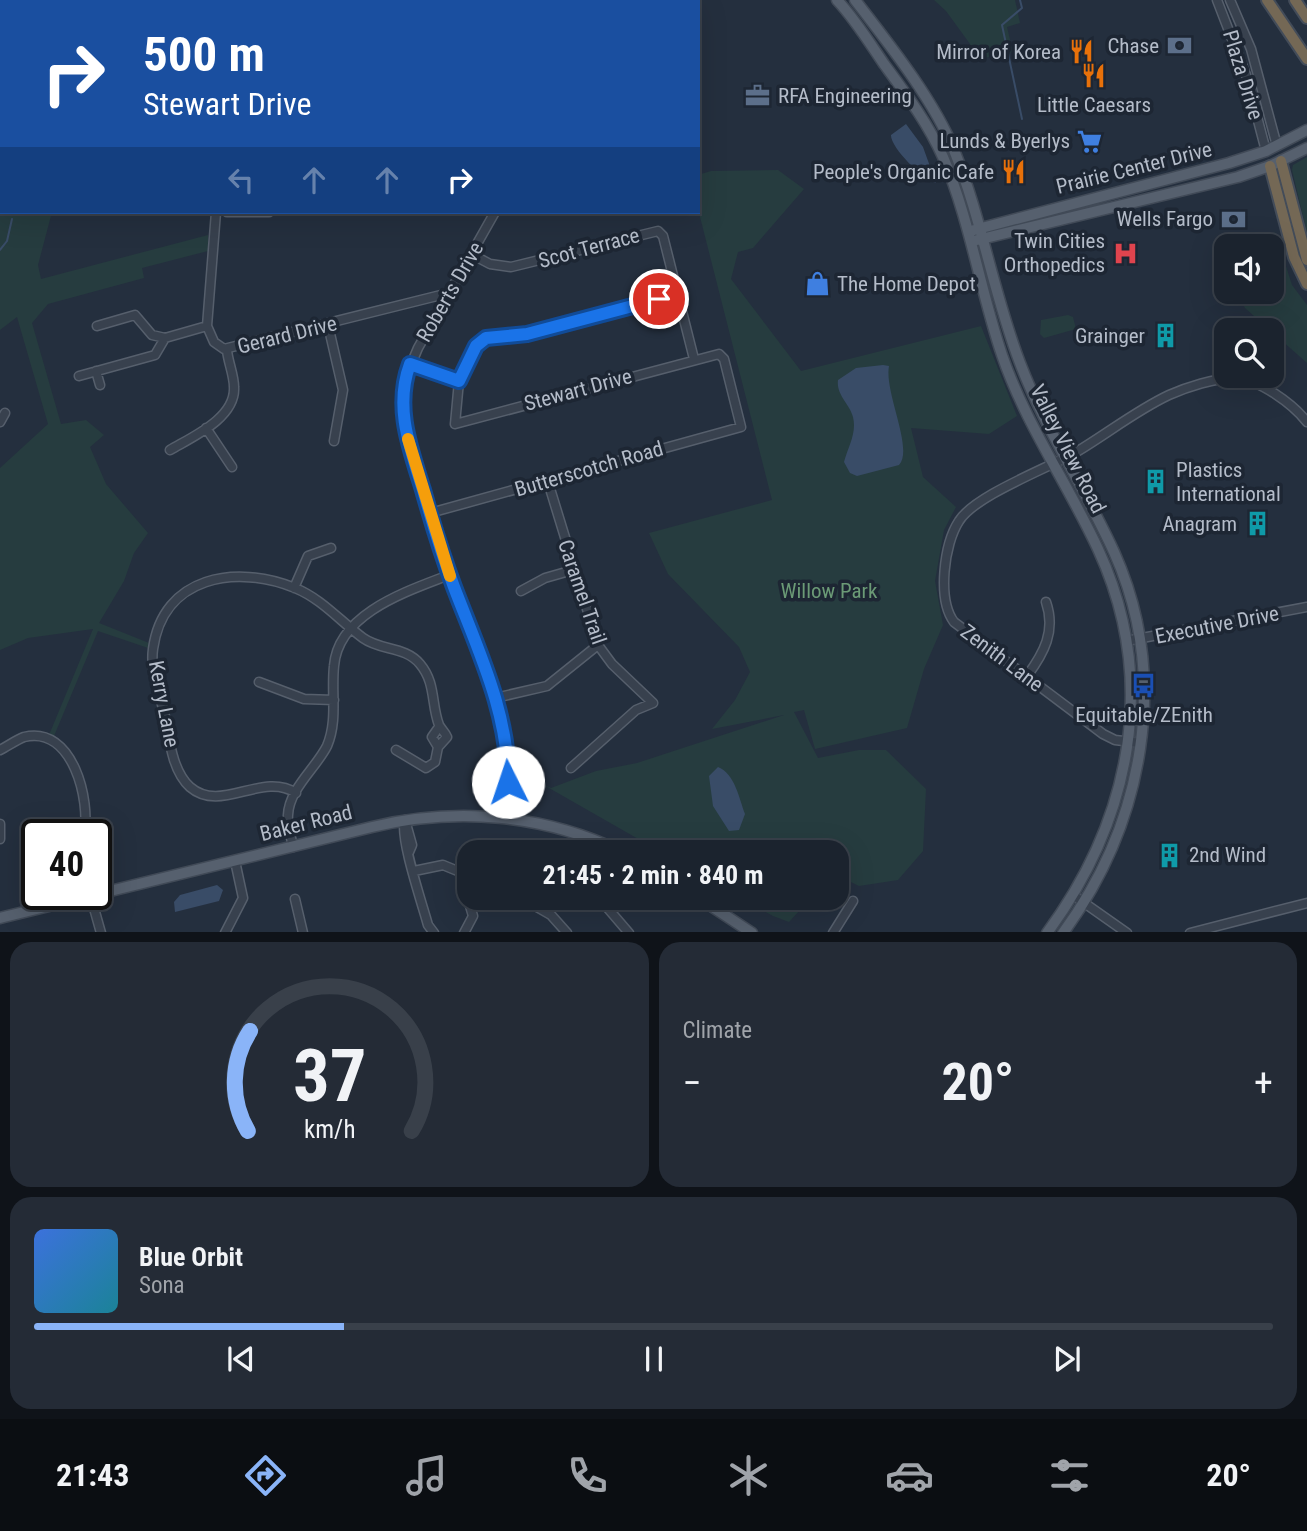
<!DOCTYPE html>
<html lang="en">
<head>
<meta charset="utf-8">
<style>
  :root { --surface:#1b232e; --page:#242b36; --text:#f1f3f6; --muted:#a0a4aa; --line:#39404a; --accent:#8ab4f8 }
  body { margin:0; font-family:"Roboto Condensed",sans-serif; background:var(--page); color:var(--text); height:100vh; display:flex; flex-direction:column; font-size:26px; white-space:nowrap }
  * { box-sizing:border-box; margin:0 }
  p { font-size:23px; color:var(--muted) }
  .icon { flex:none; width:38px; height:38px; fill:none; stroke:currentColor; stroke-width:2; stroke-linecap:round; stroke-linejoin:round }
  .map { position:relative; height:932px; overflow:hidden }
  .details { display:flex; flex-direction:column; gap:10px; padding:10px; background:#0f1319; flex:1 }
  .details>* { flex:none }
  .top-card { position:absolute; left:0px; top:0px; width:700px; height:214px; box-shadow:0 7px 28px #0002,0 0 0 2px var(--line); background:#1a4fa0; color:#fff; overflow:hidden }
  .tools { position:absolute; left:1214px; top:234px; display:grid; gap:14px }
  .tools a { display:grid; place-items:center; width:70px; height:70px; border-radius:14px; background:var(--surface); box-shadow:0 7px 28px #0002,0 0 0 2px var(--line); font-size:35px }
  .speed { position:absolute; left:21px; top:819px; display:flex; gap:14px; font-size:35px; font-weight:700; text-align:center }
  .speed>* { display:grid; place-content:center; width:91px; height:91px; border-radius:50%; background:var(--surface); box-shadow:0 7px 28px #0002,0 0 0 2px var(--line); line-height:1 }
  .speed .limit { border:4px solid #111; border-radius:10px; background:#fff; color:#111 }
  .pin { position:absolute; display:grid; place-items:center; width:60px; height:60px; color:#fff; margin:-30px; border:4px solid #fff; border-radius:50%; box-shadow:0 2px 7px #0007 }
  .me { position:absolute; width:77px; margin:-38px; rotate:356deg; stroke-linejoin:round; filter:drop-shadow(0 0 5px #0008) }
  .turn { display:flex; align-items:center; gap:24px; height:147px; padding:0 28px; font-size:32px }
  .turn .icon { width:91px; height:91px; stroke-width:2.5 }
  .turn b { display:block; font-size:49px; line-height:60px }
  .lanes { display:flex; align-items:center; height:66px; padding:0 28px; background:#0003; justify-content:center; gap:35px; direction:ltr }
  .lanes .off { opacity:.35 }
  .big { font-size:52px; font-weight:700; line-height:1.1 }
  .details .tile { flex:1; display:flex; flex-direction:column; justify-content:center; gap:10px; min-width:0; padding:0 24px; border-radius:21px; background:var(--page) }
  .details .dial { align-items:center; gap:0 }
  .dial svg { height:182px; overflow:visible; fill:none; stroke:var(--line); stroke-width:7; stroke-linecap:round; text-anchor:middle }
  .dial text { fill:var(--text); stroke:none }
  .song { display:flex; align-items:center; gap:21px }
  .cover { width:84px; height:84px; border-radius:10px; background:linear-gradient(135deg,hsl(220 70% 55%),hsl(190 70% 35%)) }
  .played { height:7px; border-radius:4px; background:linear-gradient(90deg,var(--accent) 25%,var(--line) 25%) }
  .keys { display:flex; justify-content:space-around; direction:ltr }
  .heat { display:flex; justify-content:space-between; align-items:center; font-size:38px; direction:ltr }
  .details .tiles { flex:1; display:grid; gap:10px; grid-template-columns:1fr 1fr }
  .tile:last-child { grid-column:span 2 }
  .trip { position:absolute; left:457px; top:840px; width:392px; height:70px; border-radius:21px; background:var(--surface); box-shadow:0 7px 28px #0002,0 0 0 2px var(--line); font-weight:700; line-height:70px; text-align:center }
  .tabs { display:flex; height:112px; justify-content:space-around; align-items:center; background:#0b0e12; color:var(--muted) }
  .tabs .icon { width:49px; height:49px }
  .tabs .active { color:var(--accent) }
  .tabs b { font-size:32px; color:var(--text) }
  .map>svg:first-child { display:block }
</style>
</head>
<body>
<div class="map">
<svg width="1307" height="933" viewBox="0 0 1307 933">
  <rect width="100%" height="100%" fill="#242f3e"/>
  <path fill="#263c3f" d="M934,0H1015L1020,23L1007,27L1013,52L969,61L970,44L946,11Z
    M1307,157V233L1292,170L1293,165Z
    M778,170L804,189L753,248L738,252L731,279L801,371L981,326L1017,416L989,434L911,428L923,477L956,507L944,530L935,581L943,625L924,669L907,728L815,749L804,710L794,712L818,758L859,750H886L926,789L923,851L898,880L859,886L837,875L836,852H661L542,784L551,788L596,771L637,763L784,715L712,729L735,700L750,672L739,647L668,574L649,533L772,500L698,209V175L711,171Z
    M8,212H52L38,265L41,279L208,235V251L142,268L144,278L48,304L32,323L61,424L86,420L104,435L90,447L106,484L148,533L134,553L124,581L99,623L149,643L148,648L98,631L54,736L49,735L93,629L28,638L0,650V468L48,424L17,317L0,330V216Z
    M1275,232L1292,285L1307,305V363L1245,308L1237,292H1272V247H1258Z
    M1068,315L1073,317L1076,329L1044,338L1040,334L1041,320Z
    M740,898H811L789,922L773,916Z"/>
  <path fill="#394c67" d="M906,124L923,147L936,183C924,181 890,147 891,135Z
    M883,365L889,366C884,392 914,449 899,465L857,476L850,473L844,462C848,447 857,433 853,417C850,404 836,395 838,380L856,368Z
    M718,767C735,774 739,798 745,814L739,830L729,831L713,806L709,776Z
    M217,885L223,890L219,901L175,912L174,902L180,895Z"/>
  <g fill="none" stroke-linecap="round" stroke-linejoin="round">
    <path stroke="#394c67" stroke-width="2" d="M1020,0L1022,8L1002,25L1022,119
      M0,250L7,241L12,219"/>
    <defs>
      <path id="minor" d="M203,0L211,2
        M1217,0L1246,75L1266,151
        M1230,0L1251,49L1277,146
        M157,2L162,0
        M235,2V0
        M378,2V0
        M568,2V0
        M216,212L207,326L214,342L224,349L449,293
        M227,212H269
        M495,212L418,348L407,374L403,396L408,439L430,513L500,717L509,770L505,818
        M471,254L490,264L511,267L658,231L663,236L694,359
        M328,325L343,390L334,441
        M97,326L135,315L152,335L165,338
        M410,364L459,381
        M96,371L100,385
        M79,376L155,355L165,338L207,326
        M0,422L5,413
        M206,428L232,467
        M170,450C192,437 236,418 234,387C234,375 228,362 227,350
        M548,482L598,645L612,664L653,703L636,710L571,768
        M430,513L741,427L724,359L719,354L455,424L459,381L476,346L483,339L527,334L677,294
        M294,588L308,556L331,548
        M521,591L545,578L573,570
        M1126,641L1307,607
        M1027,676C1044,653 1056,631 1046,602
        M259,682L304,699L334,700
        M495,698L547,686L598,645
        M1141,743L1115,740L1103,734L954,622C937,599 944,544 959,521C975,495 1049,468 1078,451C1108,433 1137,410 1169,395C1187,387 1215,378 1235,378C1259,379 1293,404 1307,422
        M438,747L432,737L439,727
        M0,750C8,746 16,740 24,737C73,725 91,801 84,835
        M296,793C262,771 221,814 190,787C171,770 169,735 164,712C159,692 150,670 153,649C163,576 236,564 295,588C322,599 340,621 363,638C381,651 405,646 420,664C436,683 431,704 439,725C441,729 445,732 447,737L438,747L435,762L426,768L396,750
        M405,820C399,836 422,903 428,925L434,933
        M405,820L412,845L409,852
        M0,824V839
        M293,847C291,836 287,825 288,815C289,789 316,768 327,746C338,720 331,693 334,666C338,613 408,591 449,575
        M584,852L590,838
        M414,871L443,865L460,872L473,916L464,933
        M90,894L101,933
        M1073,895L1127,933
        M599,898L629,933
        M295,899L303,933
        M537,907L551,915L567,933
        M225,933L243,898L235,861
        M833,933L853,901
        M1190,933L1307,903"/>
      <path id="major" d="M837,0C855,19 869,42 884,64C906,94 928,123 943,157C970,220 980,290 1002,355C1025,423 1068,484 1098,549C1159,681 1131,819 1047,933
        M855,0C889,44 933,99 954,150C982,219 993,293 1020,363C1045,429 1085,488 1114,552C1171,679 1143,824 1063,933
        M974,230L1229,163L1266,151L1307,130
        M977,240L1238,177L1270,166L1307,148
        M699,898L752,933
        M0,918L372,827C456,807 544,814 622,852"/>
      <path id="highway" d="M1267,0L1307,59
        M1295,0L1307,18
        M1281,161L1307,260
        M1270,166L1294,257L1307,284"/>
    </defs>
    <use href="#minor" stroke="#565f6c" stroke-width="11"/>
    <use href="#major" stroke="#414a57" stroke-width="13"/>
    <use href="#highway" stroke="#434c59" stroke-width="14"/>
    <use href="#minor" stroke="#38414e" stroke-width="8"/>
    <use href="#major" stroke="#56606e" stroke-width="10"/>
    <use href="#highway" stroke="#746855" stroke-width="10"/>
  </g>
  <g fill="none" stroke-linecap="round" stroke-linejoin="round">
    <defs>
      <path id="route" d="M508,782C509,714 478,650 454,587C442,555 432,522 423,490C410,448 394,407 410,364L459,381L476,346L486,338L527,334L659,299"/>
    </defs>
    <use href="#route" stroke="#114b97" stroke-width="18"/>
    <use href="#route" stroke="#1a73e8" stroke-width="12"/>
    <path stroke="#f59e0b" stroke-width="12" d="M408,439L450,576"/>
  </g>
  <defs>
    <symbol id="bank-bare" viewBox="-9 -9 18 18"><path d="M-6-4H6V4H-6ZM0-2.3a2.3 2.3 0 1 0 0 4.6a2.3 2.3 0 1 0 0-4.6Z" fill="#5c6f8a" stroke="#1d2633" stroke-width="2.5" paint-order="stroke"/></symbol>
    <symbol id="restaurant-bare" viewBox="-9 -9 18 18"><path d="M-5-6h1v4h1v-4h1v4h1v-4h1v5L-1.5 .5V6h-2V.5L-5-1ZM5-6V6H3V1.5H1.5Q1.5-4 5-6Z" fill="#e8710a" stroke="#1d2633" stroke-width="2.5" paint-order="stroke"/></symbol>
    <symbol id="office-bare" viewBox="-9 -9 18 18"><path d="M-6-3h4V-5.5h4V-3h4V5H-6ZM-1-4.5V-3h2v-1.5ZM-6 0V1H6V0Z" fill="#5c6f8a" stroke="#1d2633" stroke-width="2.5" paint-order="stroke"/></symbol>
    <symbol id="supermarket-bare" viewBox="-9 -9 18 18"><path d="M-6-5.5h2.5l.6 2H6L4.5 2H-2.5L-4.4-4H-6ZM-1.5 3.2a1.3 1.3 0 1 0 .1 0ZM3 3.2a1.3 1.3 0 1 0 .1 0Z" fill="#3f7fe0" stroke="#1d2633" stroke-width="2.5" paint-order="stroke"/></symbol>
    <symbol id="hospital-bare" viewBox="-9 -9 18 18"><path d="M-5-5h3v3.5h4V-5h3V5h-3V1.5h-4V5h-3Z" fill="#e0444e" stroke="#1d2633" stroke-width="2.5" paint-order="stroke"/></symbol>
    <symbol id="shop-bare" viewBox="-9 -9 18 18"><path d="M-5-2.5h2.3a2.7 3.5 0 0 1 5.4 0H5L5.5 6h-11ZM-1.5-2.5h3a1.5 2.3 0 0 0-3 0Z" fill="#3f7fe0" stroke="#1d2633" stroke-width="2.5" paint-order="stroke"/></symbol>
    <symbol id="building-bare" viewBox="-9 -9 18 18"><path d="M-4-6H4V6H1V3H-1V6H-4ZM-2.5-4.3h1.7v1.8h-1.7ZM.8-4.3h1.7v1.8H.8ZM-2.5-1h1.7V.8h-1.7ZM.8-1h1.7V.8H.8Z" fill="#0f9aa8" stroke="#1d2633" stroke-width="2.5" paint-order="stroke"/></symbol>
    <symbol id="bus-bare" viewBox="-9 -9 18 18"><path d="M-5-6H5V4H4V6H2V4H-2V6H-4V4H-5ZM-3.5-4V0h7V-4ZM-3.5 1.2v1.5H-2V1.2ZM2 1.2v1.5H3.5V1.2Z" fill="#1a4fb4" stroke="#1d2633" stroke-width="2.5" paint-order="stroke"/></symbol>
  </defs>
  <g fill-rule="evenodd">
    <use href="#bank-bare" x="1162" y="28" width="35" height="35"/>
    <use href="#restaurant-bare" x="1064" y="34" width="35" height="35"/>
    <use href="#restaurant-bare" x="1076" y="58" width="35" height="35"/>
    <use href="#office-bare" x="740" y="78" width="35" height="35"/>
    <use href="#supermarket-bare" x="1072" y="124" width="35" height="35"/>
    <use href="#restaurant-bare" x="996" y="154" width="35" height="35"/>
    <use href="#bank-bare" x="1216" y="202" width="35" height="35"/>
    <use href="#hospital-bare" x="1108" y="236" width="35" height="35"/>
    <use href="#shop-bare" x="800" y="266" width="35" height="35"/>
    <use href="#building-bare" x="1148" y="318" width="35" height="35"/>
    <use href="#building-bare" x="1138" y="464" width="35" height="35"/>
    <use href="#building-bare" x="1240" y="506" width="35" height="35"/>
    <use href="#bus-bare" x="1126" y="668" width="35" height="35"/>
    <use href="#building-bare" x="1152" y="838" width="35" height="35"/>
  </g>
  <g text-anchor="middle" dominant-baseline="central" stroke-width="7" stroke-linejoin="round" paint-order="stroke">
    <g font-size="21" fill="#b4bcc9" stroke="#1d2633" text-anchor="end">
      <text x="1159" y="46">Chase</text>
      <text x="1061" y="52">Mirror of Korea</text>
      <text x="778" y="96" text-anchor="start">RFA Engineering</text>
      <text x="1094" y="105" text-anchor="middle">Little Caesars</text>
      <text x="1070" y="141">Lunds &amp; Byerlys</text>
      <text x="994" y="172">People's Organic Cafe</text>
      <text x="1213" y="219">Wells Fargo</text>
      <text x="1105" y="241">Twin Cities<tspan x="1105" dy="24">Orthopedics</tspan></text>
      <text x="837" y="284" text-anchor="start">The Home Depot</text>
      <text x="1145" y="336">Grainger</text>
      <text x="1176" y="470" text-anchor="start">Plastics<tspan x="1176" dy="24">International</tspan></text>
      <text x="1237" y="524">Anagram</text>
      <text x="1144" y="715" text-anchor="middle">Equitable/ZEnith</text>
      <text x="1189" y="855" text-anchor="start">2nd Wind</text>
    </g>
    <g font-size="21" fill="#b4bcc9" stroke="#1d2633">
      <text transform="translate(1243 75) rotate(73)">Plaza Drive</text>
      <text transform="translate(1134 168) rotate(-14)">Prairie Center Drive</text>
      <text transform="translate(589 248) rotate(-15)">Scot Terrace</text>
      <text transform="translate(450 292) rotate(-60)">Roberts Drive</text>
      <text transform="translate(287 335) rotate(-14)">Gerard Drive</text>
      <text transform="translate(578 390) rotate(-15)">Stewart Drive</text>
      <text transform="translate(1068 449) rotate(63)">Valley View Road</text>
      <text transform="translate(589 469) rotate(-16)">Butterscotch Road</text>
      <text transform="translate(582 592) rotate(71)">Caramel Trail</text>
      <text transform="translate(1217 625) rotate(-11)">Executive Drive</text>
      <text transform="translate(1002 658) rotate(37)">Zenith Lane</text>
      <text transform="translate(164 704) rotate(79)">Kerry Lane</text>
      <text transform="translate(306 823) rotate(-14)">Baker Road</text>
    </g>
    <g font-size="21" fill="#6b9a76" stroke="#1d2633">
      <text x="829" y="591">Willow Park</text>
    </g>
  </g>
</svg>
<div class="tools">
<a><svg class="icon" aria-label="sound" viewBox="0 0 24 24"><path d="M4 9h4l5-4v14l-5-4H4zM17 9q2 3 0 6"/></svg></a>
<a><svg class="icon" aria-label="search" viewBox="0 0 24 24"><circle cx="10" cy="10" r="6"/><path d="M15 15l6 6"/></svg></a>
</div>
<div class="speed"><div class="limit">40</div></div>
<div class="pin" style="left:659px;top:299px;background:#d93025"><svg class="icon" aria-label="arrive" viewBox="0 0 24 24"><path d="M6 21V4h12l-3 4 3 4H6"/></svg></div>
<svg class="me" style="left:508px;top:782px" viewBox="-20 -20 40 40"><circle r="19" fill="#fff"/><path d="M0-13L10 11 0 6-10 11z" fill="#1a73e8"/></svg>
<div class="trip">21:45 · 2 min · 840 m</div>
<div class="top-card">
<div class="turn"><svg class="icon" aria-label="right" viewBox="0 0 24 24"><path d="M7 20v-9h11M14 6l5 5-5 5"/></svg><div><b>500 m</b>Stewart Drive</div></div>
<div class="lanes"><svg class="icon off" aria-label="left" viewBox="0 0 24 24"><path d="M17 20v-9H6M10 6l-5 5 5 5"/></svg><svg class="icon off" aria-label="ahead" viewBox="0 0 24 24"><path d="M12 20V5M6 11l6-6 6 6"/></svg><svg class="icon off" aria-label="ahead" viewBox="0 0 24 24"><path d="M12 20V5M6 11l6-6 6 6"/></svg><svg class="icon" aria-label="right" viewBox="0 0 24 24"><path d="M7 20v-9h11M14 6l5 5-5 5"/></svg></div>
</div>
</div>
<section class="details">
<div class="tiles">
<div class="tile dial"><svg viewBox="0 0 100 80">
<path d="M14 69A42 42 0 1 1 86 69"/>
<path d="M14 69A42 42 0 0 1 15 25" stroke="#8ab4f8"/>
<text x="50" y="56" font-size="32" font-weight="700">37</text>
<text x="50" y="72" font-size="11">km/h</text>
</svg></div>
<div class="tile"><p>Climate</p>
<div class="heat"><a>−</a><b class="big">20°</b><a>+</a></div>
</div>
<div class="tile">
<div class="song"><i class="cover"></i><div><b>Blue Orbit</b><p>Sona</p></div></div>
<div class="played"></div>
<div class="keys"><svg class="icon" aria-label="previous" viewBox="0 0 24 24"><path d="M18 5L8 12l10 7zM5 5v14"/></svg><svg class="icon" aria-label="pause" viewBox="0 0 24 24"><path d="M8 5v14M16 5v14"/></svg><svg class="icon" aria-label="next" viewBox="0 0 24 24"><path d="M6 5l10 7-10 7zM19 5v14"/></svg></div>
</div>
</div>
</section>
<nav class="tabs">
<b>21:43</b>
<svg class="icon active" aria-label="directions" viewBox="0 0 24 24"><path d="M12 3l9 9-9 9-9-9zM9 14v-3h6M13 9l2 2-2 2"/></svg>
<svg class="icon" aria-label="music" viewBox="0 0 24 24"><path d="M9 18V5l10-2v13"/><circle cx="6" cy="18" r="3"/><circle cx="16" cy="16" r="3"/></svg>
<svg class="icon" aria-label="phone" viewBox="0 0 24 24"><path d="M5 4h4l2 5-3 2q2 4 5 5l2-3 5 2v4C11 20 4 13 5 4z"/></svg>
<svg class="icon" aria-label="climate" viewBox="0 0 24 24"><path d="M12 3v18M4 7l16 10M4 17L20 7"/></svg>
<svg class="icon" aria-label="car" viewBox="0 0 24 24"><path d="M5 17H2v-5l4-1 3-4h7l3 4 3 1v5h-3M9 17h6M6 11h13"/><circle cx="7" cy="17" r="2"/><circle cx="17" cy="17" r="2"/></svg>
<svg class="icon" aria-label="filters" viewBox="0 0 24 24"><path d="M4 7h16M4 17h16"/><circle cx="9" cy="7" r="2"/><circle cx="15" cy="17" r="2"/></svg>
<b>20°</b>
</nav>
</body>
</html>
